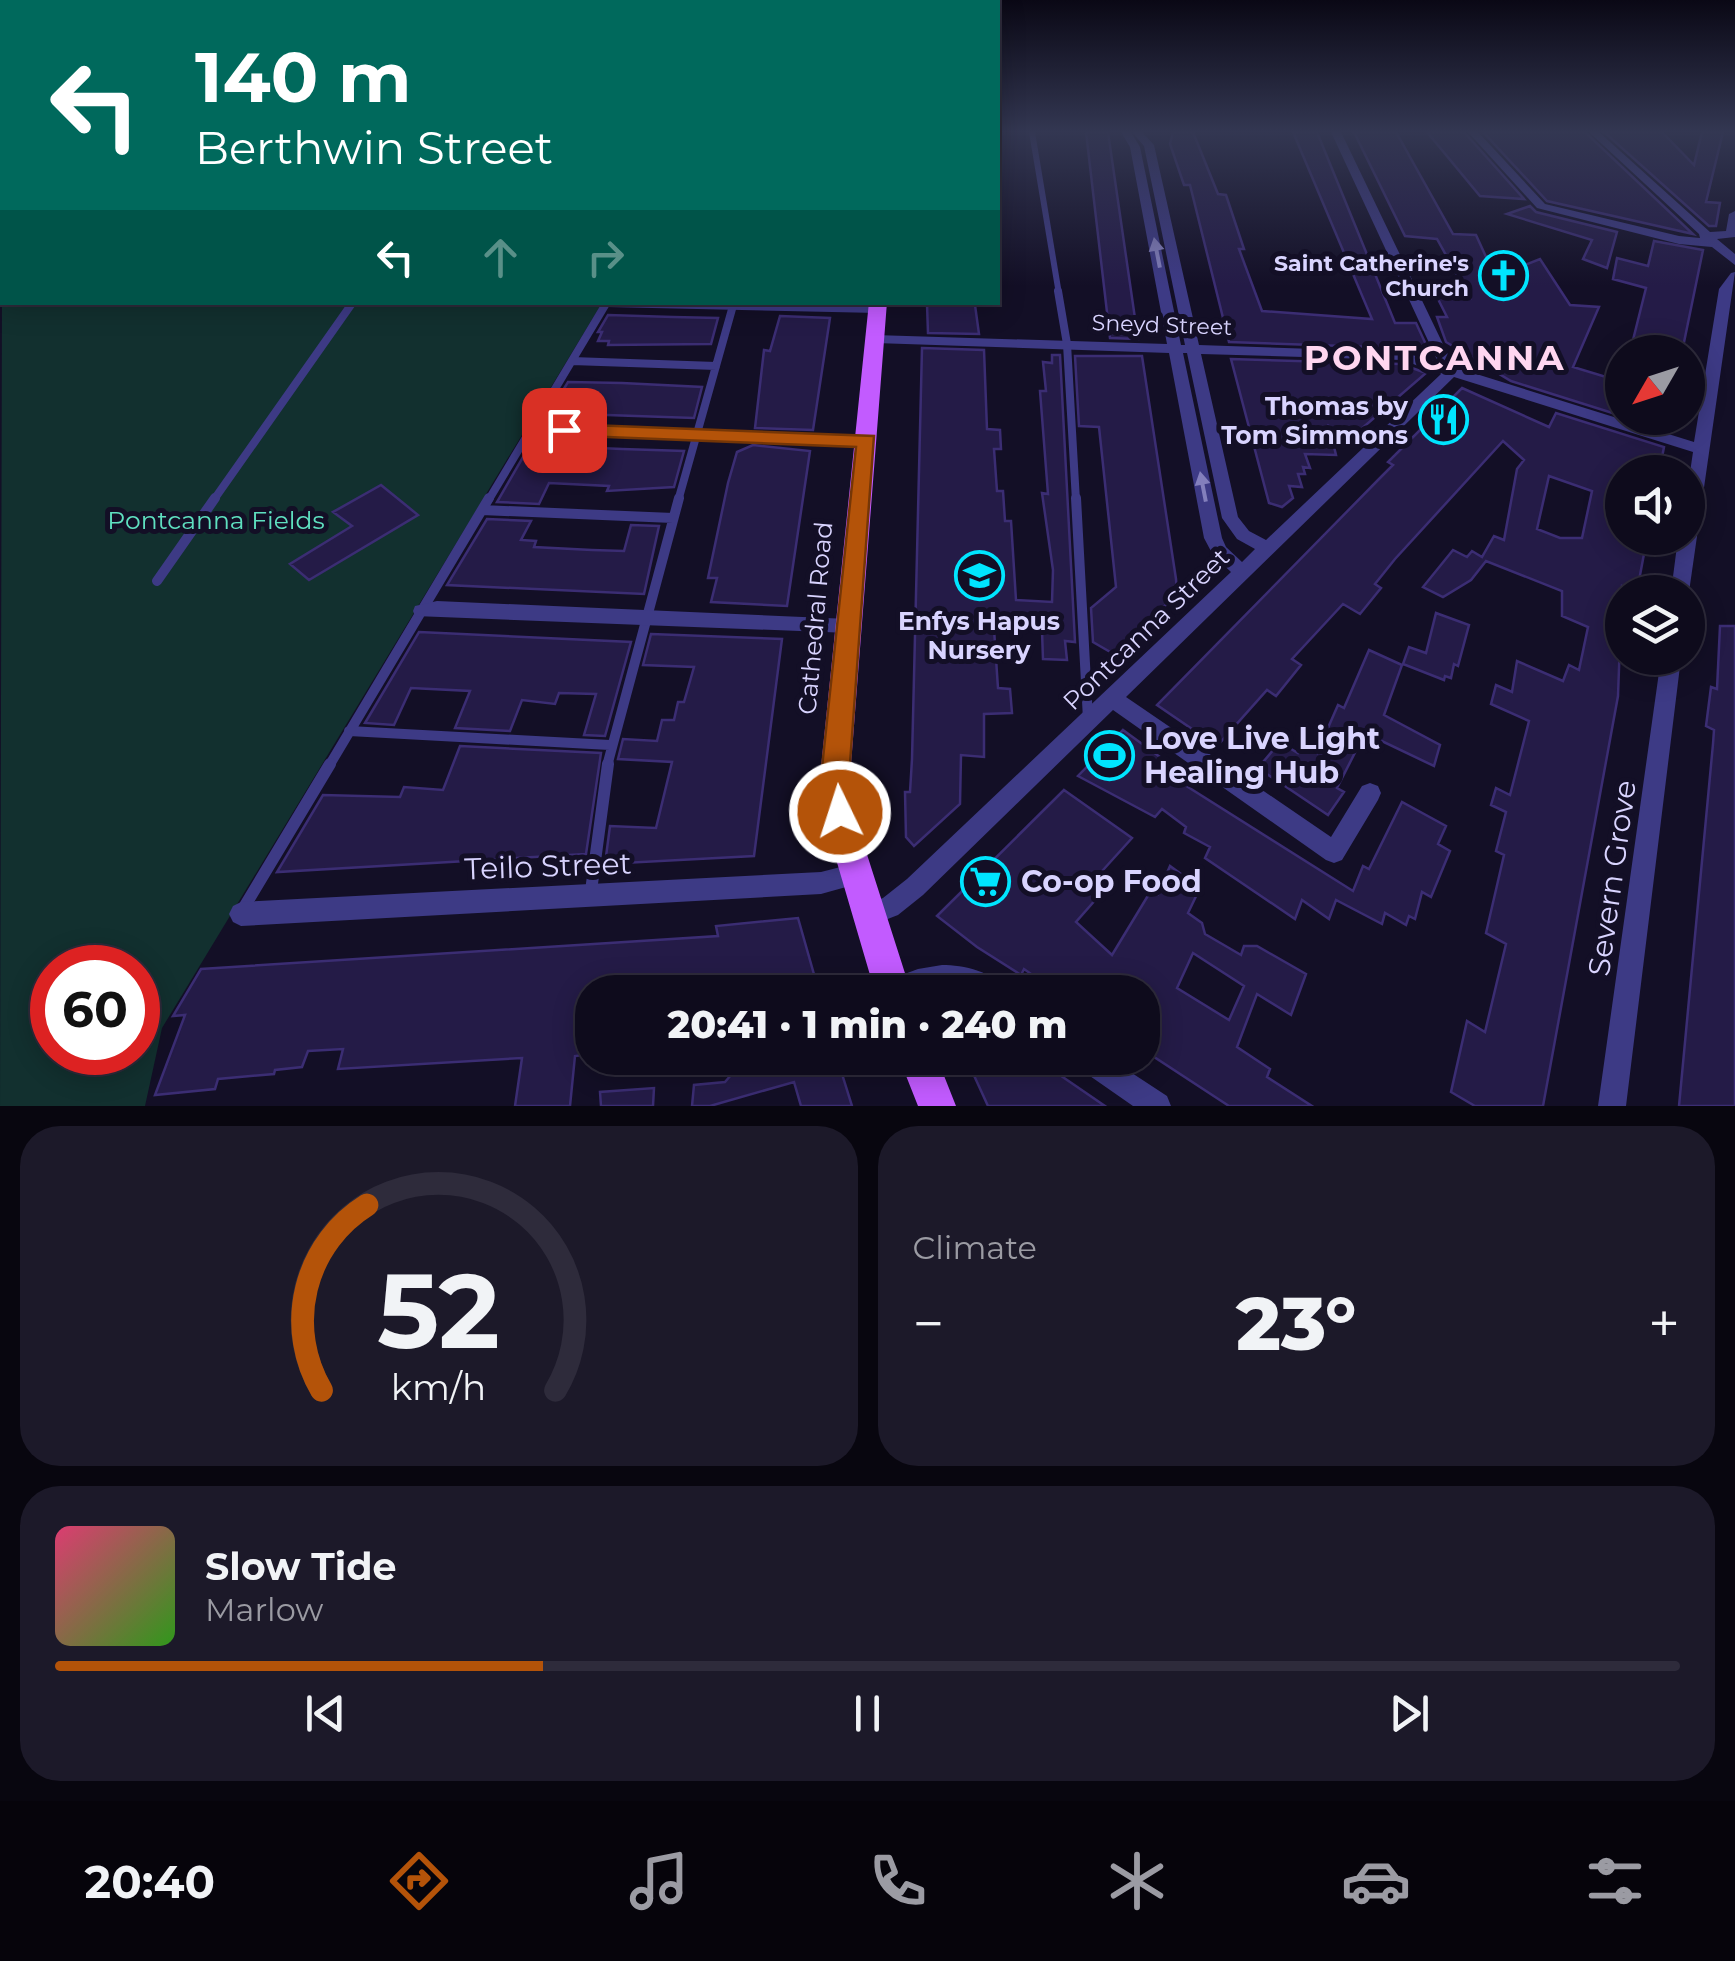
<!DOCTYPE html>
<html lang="en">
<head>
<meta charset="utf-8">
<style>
  :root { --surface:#0e0b1c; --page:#1c1929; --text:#f1f3f6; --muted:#9b9ba3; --line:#2e2b3b; --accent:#b45309 }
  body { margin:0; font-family:Montserrat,sans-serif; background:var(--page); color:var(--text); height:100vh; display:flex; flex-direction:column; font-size:38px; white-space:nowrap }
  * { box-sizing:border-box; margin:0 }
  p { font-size:32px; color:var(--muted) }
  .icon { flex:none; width:55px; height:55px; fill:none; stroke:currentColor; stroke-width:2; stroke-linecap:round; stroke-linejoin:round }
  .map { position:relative; height:1106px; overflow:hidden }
  .panel { display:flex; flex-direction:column; gap:20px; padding:20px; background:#08060f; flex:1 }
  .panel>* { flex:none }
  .hud { position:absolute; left:0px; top:0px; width:1000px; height:305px; box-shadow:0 5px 25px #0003,0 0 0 2px var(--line); background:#00695c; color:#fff; overflow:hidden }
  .needle { width:65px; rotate:231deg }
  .tools { position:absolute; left:1605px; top:335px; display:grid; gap:20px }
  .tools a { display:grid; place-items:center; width:100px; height:100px; border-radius:50%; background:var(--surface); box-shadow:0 5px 25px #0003,0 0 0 2px var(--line); font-size:50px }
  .speed { position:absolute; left:30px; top:945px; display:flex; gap:20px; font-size:50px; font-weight:700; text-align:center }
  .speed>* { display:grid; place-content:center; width:130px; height:130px; border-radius:50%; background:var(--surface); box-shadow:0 5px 25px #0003,0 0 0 2px var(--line); line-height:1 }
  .speed .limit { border:15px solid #d22; background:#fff; color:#111 }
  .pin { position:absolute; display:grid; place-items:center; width:85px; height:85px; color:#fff; margin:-42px; border-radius:20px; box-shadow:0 5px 15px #0006 }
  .me { position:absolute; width:110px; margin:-55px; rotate:356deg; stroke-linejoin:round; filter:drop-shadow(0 0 8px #0008) }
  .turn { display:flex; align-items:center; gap:35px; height:210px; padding:0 30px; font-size:45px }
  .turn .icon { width:130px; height:130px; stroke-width:2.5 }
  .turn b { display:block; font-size:70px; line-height:85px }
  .lanes { display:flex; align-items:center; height:95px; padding:0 30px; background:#0003; justify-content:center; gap:50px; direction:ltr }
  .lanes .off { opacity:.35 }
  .big { font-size:75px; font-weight:800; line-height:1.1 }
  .panel .card { flex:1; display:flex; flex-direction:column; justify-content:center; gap:15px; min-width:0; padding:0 35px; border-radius:40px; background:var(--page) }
  .panel .dial { align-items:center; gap:0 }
  .dial svg { height:260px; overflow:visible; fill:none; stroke:var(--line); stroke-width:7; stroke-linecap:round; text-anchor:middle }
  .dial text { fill:var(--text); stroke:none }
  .song { display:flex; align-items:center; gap:30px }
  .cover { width:120px; height:120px; border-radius:15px; background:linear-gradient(135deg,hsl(340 70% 55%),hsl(110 70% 35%)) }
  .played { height:10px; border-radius:5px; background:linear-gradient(90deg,var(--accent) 30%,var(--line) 30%) }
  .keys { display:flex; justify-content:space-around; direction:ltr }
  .heat { display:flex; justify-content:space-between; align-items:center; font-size:55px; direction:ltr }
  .panel .tiles { flex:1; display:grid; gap:20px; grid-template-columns:1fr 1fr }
  .card:last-child { grid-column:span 2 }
  .trip { position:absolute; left:575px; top:975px; width:585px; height:100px; border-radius:40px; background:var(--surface); box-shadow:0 5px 25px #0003,0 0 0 2px var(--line); font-weight:800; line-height:100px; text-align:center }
  .menu { display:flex; height:160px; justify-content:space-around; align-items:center; background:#06040b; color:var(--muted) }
  .menu .icon { width:70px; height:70px }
  .menu .active { color:var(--accent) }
  .menu b { font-size:45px; color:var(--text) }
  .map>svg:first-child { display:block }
</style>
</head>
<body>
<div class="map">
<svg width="1735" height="1106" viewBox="0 0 1735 1106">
  <rect width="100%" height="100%" fill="#130f26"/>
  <path fill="#12302f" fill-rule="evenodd" d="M2,288V302L602,303L162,1028L145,1106H0ZM52,968H138V1052H52Z"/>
  <path fill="#241b47" stroke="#3b2d73" stroke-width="2.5" fill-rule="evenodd" d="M1086,132H1108L1138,339L1110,338Z
    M1173,132H1193L1218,194L1226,195L1244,249H1239L1262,311L1372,319L1293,132H1317L1395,323H1416L1428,349L1423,354L1403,348L1229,342L1190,185H1184L1170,144Z
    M1354,132H1396L1453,234L1476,235L1487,259L1516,261L1520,267L1540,259L1570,305L1599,307L1573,367L1606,377L1612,365L1622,381V416L1511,381L1446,342L1437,317H1447L1436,295L1470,298L1437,239L1405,236Z
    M1427,132H1464L1524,199L1480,196Z
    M1483,132H1585L1693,234L1547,201Z
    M1604,132H1662L1694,165L1702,132H1723L1706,202L1720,203L1716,226H1709Z
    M1530,206L1536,212L1617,232L1607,268L1583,259L1592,240L1507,214Z
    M1654,241L1703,250L1682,352H1630L1646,288L1613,279L1617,258L1648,266Z
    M927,304L975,305L979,334L928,333Z
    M608,315L673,317L718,318L711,344L608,345L609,341H598L602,332H598Z
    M780,316L830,318L813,430L755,428L764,350L770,351Z
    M922,348L984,350L987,429L1000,430L1001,449H994L997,491H1003L1005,521H1011L1016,600L1052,602L1053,570L1042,493L1048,494L1040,391H1046L1043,362L1052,363V355H1060L1075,642L1065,641L1067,660L1043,659L1042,631L994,629L998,688L1010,689L1012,713L984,714V757L961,755L960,804L914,846L906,837L905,792H910L912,759Z
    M1075,356H1142L1176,579L1177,595L1112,653L1093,642L1091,608L1116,587L1099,427L1079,426Z
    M1231,359L1401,364L1426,373L1352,437L1329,426L1336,455L1305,454L1310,468L1303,467L1305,474H1298L1302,487L1289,486L1293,498L1282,507L1269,503Z
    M568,382L622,383L702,387L694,418L549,413Z
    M1462,388L1549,427L1556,413L1664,447L1659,472H1622V538H1647L1637,591L1622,586L1618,696L1543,1106H1475L1451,1092L1467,1021L1485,1032L1506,944L1486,933L1504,855L1496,851L1506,812L1491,805L1496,788L1510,795L1529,721L1491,704L1496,685L1512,692L1517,661L1563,681L1569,665L1579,670L1588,627L1562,616V591L1486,561L1471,580L1443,597L1423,587L1453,550L1467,557L1472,551L1482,557L1494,536L1504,540L1517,469L1524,460L1503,441L1395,559L1375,584L1381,588L1360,614L1343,604L1292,659L1301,665L1276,696L1267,690L1217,746L1157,705L1379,479L1393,465L1388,462ZM1549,476L1592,491L1582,538H1560L1537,529Z
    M530,445L622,449L684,451L674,487L607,491L609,486L549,483L539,504L497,502Z
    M753,445L810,451L787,606L711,602L717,578H708L728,483L737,452Z
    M381,485L418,515L309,580L290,564L352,526L333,512Z
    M487,519L531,521L521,540L536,541L534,547L592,550L624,551L631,525L659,526L644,594L447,585Z
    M1436,613L1469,625L1458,666L1454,664L1451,678L1445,676L1444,680L1403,664L1409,647L1426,653Z
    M1720,626H1735V1106H1679L1713,744L1714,730L1706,726L1711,687L1717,689Z
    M419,632L631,642L605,736L584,735L596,694L559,693L555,704L522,700L510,731L455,728L470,691L411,688L394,725L365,723Z
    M651,634L782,639L754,856L605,864L610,826L656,828L672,762L618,759L623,739L657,741L662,720H674L678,702H684L694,667L643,665Z
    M1369,650L1402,665L1384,715L1440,745L1434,766L1365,733L1337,788L1344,792L1328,815L1258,768L1275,748L1281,752L1286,746L1298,753L1304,745L1317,753L1338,705L1344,708Z
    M1123,730L1186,776L1192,783L1188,787L1353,891L1363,866L1369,869L1402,802L1446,826L1438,844L1450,851L1431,897L1422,892L1415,919L1409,916L1406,925L1385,913L1382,924L1336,900L1329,919L1302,900L1295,919L1205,858L1210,847L1184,833L1186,827L1162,809L1155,817L1078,776Z
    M460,746L601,753L586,854L277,872L323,795L400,797L404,787L443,790Z
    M1064,790L1132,838L1094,880L1105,889L1076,922L1112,955L1152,889L1158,894L1170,866L1200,888L1188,913L1202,923L1205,934L1241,955L1244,946H1257L1306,974L1291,1015L1257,994L1237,1047L1270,1069L1267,1077L1312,1106H1229L1142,1049V992H1057L1024,969L1021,975L977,947L937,916ZM1193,953L1244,986L1229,1020L1177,988Z
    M798,918L819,992H592V1054L575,1056L570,1106H515L522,1058L338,1069L343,1049L308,1051L302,1067L275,1070L274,1074L218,1079L215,1089L155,1095L185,1015L173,1016L201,969L718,936L716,926Z
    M728,1058H837L852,1106H801L794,1082L710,1106H692L694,1085L725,1082L731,1075Z
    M966,1058H1035L1105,1106H988Z
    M654,1088L653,1106H601L600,1092Z"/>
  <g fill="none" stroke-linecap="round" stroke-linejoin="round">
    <path stroke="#3d3a85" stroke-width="6" d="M1032,132L1059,294"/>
    <path stroke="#3d3a85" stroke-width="8" d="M1058,291L1067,344L1076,501
      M572,361L716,366
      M213,501L353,302
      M488,501L607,302
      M678,501L734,302"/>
    <path stroke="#3d3a85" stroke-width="10" d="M1076,498L1088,719
      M482,510L673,518
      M157,581L215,498
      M349,731L610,745
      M329,766L489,498
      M607,766L679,498"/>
    <path stroke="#3d3a85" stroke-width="12" d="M591,891L608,764
      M243,909L330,764"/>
    <path fill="#3d3a85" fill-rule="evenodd" d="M1121,132H1131L1140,147L1181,345H1185L1144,146L1132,132H1142L1154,145L1199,345L1403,352L1438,362L1331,132H1341L1454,367L1694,442L1719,289L1731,273L1735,272L1689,592L1688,595V592H1671L1678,538H1688V486L1693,452L1454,377L1126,697L1331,837L1362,786L1370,783L1378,786L1381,793L1378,800L1342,860L1334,863L1326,860L1113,710L923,895L898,915L867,927L859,923L855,915L859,907L883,898L907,879L1231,572L1213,555L1204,538L1169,353L875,343L868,339L875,335L1167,344L1130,147ZM1183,353H1187L1222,518L1237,539L1255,549L1242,562L1226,547L1222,538ZM1201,354L1402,360L1441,374L1266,540L1249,531L1238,517Z
      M1468,132H1478L1545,204L1679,236L1700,238L1699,234L1589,132H1599L1710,232L1726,231L1729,214L1735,211V237L1717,239L1735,254V265L1712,247L1679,244L1537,208Z
      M762,302L878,305L885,309L878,313L607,307L600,303Z
      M531,424L867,436L875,441L867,446L526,432L523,429Z
      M437,601L849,619L856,621L858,626L856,631L849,633L415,616L413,611L415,606Z
      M1661,658H1681L1626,1106H1598Z
      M856,863L864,866L868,874L864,882L821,894L241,926L233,922L229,914L233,906L241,902L821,872Z
      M942,965C963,965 996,971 1003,992L942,990L880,992L883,982L918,969Z
      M1073,1058H1109L1167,1096L1171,1106H1133L1077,1067Z"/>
    <path fill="#c25bff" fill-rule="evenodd" d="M869,302H887L850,777L863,842L911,992H875L831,842L820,777Z
      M899,1058H937L956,1106H918Z"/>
  </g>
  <defs><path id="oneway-solid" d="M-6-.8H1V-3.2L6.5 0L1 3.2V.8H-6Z" transform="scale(2.5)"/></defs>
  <g fill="#837fbc">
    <use href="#oneway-solid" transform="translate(1157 253) rotate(-101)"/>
    <use href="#oneway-solid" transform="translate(1203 487) rotate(-101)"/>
  </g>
  <linearGradient id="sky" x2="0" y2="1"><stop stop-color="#0a0815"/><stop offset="0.46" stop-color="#333752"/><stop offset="1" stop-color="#333752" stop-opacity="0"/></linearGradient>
  <rect width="1735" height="286" fill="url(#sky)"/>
  <path fill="#b45309" stroke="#753606" stroke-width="2.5" d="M564,424L874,436L849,777L854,812L850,821L840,825L830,821L821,777L856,447L557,435L554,430Z"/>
  <defs>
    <symbol id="church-ring" viewBox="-11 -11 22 22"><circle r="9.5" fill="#130f26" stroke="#00e5ff" stroke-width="1.5"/><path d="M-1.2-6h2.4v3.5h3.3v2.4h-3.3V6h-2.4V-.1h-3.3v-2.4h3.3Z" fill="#00e5ff"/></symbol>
    <symbol id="restaurant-ring" viewBox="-11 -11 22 22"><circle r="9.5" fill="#130f26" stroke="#00e5ff" stroke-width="1.5"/><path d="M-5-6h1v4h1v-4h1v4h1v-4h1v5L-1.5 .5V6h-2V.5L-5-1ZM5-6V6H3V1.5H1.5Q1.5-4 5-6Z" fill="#00e5ff"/></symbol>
    <symbol id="school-ring" viewBox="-11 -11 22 22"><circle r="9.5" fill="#130f26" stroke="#00e5ff" stroke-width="1.5"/><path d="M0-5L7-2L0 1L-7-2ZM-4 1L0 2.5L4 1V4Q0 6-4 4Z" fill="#00e5ff"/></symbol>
    <symbol id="stadium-ring" viewBox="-11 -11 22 22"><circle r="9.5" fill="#130f26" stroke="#00e5ff" stroke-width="1.5"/><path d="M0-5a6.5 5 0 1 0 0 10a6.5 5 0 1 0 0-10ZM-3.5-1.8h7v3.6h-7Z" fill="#00e5ff"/></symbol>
    <symbol id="supermarket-ring" viewBox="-11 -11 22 22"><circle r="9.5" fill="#130f26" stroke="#00e5ff" stroke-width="1.5"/><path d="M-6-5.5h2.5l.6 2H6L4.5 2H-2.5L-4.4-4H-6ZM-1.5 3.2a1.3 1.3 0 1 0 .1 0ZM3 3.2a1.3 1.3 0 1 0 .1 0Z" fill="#00e5ff"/></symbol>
  </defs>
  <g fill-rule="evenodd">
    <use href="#church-ring" x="1476" y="248" width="55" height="55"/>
    <use href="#restaurant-ring" x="1416" y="392" width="55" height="55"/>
    <use href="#school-ring" x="952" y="548" width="55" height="55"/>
    <use href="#stadium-ring" x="1082" y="728" width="55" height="55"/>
    <use href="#supermarket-ring" x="958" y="854" width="55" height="55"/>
  </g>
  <g text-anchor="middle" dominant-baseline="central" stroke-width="10" stroke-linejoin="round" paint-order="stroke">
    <g font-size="22" font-weight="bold" fill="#d9d4ff" stroke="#130f26" text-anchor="end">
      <text x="1469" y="263">Saint Catherine's<tspan x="1469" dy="25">Church</tspan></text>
    </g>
    <g font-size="22" fill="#d9d4ff" stroke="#130f26">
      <text transform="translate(1162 325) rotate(2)">Sneyd Street</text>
    </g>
    <g font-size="25" font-weight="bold" fill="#d9d4ff" stroke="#130f26" text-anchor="end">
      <text x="1408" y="406">Thomas by<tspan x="1408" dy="29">Tom Simmons</tspan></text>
      <text x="979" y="621" text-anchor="middle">Enfys Hapus<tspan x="979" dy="29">Nursery</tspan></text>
    </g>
    <g font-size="25" fill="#5fe0c0" stroke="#130f26">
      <text x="216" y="520">Pontcanna Fields</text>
    </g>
    <g font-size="25" fill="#d9d4ff" stroke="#130f26">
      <text transform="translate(815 618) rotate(-85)">Cathedral Road</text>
      <text transform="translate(1146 629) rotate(-44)">Pontcanna Street</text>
    </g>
    <g font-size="30" font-weight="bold" fill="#d9d4ff" stroke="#130f26" text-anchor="start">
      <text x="1144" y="738">Love Live Light<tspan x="1144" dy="34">Healing Hub</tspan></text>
      <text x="1021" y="881">Co-op Food</text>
    </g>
    <g font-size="30" fill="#d9d4ff" stroke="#130f26">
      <text transform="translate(548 866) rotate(-2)">Teilo Street</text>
      <text transform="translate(1612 878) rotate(-82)">Severn Grove</text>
    </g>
    <g font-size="35" font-weight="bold" letter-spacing="2.5" fill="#ffd6f0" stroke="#130f26">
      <text x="1435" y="357">PONTCANNA</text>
    </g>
  </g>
</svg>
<div class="tools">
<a><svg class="needle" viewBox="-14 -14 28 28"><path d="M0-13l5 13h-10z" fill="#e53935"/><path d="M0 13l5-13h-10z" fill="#9b9ba3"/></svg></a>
<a><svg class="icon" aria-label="sound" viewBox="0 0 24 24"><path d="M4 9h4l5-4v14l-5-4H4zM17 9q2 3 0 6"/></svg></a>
<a><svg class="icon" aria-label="layers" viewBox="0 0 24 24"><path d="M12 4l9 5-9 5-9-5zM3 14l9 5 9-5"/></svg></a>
</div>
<div class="speed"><div class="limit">60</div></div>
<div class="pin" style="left:564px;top:430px;background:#d93025"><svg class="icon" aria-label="arrive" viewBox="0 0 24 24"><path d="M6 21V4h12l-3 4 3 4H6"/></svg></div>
<svg class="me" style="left:840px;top:812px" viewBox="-20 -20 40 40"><circle r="17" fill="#b45309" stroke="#fff" stroke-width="3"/><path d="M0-11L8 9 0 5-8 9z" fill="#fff"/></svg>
<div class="trip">20:41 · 1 min · 240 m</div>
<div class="hud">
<div class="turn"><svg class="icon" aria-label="left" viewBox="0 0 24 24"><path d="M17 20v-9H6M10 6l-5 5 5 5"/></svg><div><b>140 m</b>Berthwin Street</div></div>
<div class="lanes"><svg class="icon" aria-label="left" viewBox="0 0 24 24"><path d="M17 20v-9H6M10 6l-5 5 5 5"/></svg><svg class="icon off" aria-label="ahead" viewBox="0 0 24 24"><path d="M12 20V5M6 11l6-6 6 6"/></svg><svg class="icon off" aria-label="right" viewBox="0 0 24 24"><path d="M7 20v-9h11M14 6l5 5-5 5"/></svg></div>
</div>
</div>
<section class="panel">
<div class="tiles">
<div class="card dial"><svg viewBox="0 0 100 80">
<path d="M14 69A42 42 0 1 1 86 69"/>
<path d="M14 69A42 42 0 0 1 28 12" stroke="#b45309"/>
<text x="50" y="56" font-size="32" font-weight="700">52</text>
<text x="50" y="72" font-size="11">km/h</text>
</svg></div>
<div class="card"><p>Climate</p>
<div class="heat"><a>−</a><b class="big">23°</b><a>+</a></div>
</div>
<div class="card">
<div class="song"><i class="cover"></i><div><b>Slow Tide</b><p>Marlow</p></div></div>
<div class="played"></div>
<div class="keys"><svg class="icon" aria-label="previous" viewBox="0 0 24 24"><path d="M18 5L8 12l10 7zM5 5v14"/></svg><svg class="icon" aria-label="pause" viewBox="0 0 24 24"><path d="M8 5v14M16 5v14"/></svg><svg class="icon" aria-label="next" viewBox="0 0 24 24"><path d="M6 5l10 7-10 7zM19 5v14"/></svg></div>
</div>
</div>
</section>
<nav class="menu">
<b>20:40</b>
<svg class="icon active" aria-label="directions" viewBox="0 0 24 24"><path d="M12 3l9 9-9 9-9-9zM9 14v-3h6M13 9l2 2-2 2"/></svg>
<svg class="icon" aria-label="music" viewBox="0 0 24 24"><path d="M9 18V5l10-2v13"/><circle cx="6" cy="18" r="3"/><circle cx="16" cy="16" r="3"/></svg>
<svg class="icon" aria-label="phone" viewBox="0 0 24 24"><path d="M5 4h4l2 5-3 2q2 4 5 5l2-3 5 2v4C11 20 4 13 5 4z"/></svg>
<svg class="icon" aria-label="climate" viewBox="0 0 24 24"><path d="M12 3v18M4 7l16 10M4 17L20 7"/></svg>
<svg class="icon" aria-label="car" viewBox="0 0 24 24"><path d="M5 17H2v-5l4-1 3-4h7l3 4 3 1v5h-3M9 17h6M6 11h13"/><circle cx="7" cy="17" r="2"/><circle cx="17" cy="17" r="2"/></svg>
<svg class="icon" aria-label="filters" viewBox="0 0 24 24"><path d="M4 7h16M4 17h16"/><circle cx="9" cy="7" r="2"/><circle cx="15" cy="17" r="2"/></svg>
</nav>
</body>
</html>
